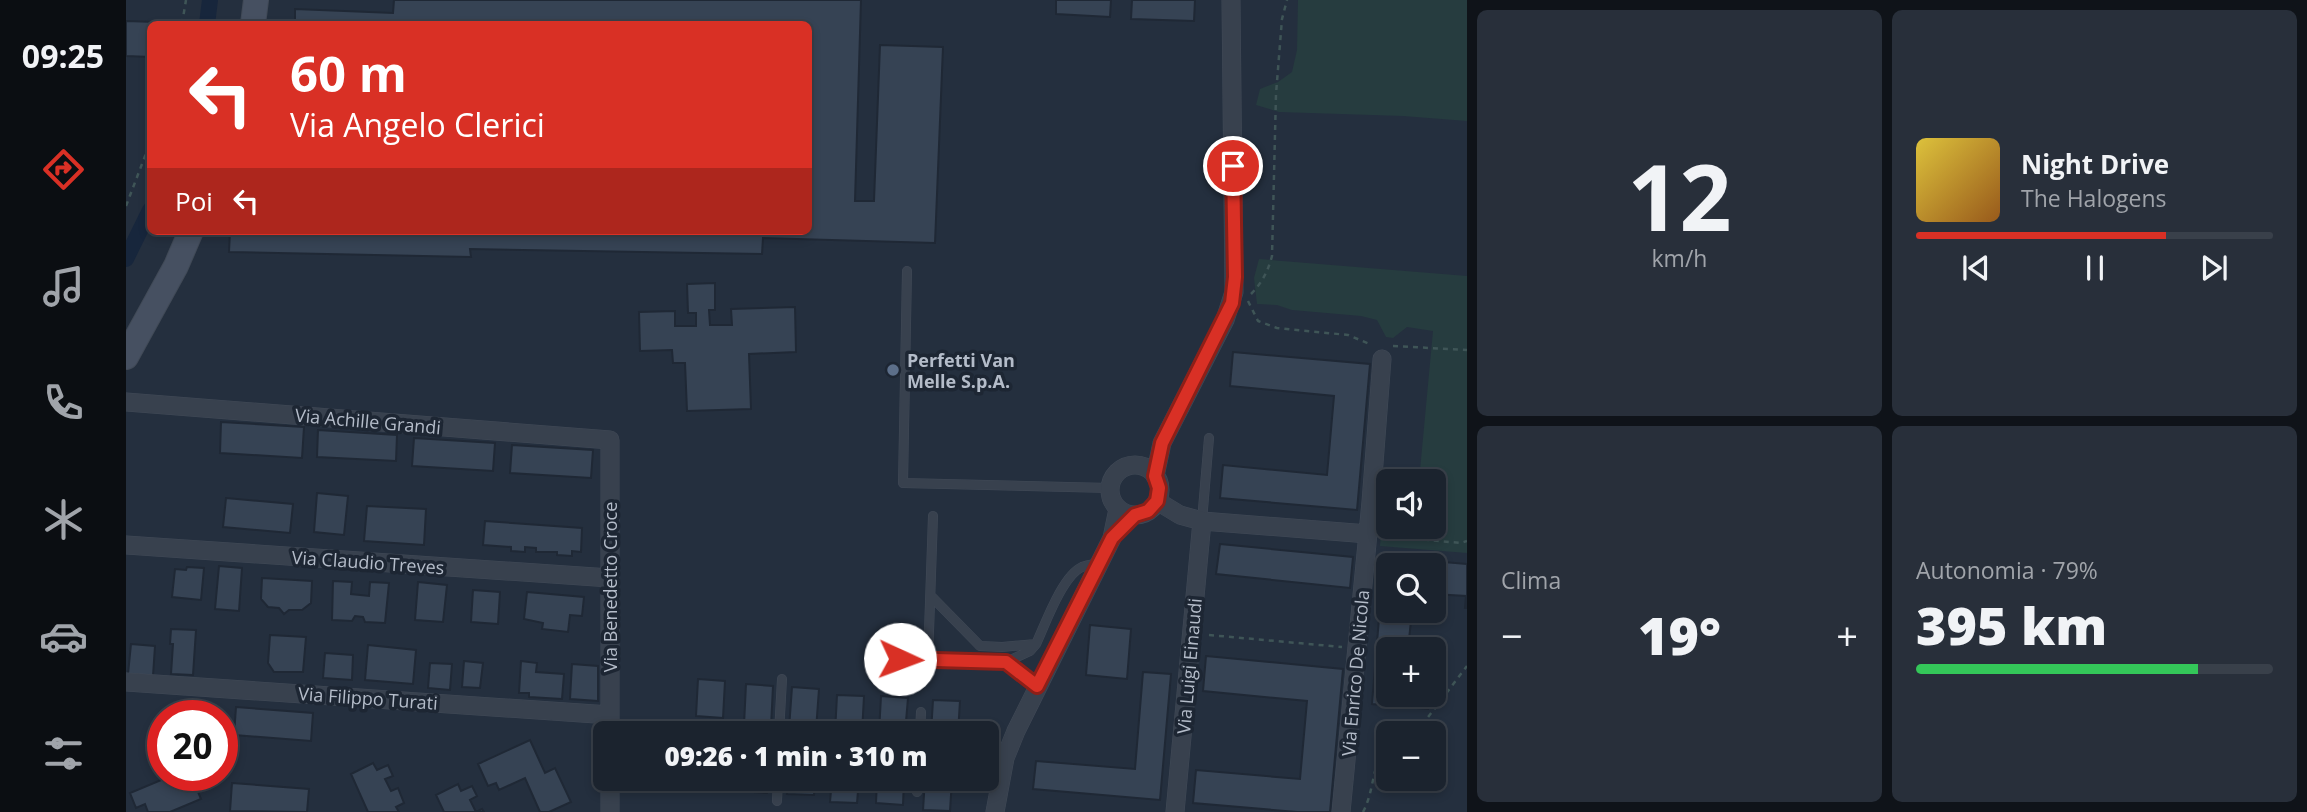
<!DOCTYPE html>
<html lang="it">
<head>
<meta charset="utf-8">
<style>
  :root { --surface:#1b232e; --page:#282f3a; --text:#f1f3f6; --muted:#a0a4aa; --line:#39404a; --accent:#d93025 }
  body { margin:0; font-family:"Open Sans",sans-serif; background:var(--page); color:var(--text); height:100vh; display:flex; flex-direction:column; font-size:26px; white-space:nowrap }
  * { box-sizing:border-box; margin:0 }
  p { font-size:23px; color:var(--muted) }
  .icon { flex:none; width:38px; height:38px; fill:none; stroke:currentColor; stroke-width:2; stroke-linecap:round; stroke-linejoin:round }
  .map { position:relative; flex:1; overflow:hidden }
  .sheet { display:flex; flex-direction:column; gap:10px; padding:10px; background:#0f1319; width:840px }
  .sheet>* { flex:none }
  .guide { position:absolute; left:21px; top:21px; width:665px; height:214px; border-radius:10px; box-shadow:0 4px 10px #0003,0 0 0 2px var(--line); background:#d93025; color:#fff; overflow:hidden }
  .buttons { position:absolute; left:1250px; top:469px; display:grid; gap:14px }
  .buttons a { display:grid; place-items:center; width:70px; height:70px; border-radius:10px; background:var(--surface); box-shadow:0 4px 10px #0003,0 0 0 2px var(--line); font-size:35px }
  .speed { position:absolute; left:21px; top:700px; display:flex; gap:14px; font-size:35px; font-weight:700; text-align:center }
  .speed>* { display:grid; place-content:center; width:91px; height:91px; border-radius:50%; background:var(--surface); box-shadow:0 4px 10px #0003,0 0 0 2px var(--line); line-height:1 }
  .speed .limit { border:10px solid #d22; background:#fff; color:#111 }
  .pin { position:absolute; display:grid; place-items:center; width:60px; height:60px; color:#fff; margin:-30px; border:4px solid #fff; border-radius:50%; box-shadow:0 2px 7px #0007 }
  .me { position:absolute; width:77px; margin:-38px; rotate:92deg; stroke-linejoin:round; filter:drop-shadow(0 0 5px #0008) }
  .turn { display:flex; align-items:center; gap:24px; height:147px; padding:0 28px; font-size:32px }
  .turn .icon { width:91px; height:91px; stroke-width:2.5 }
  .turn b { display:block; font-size:49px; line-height:60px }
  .then { display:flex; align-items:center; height:66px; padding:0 28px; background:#0003; gap:14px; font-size:26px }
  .big { font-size:52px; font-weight:800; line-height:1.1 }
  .sheet .tile { flex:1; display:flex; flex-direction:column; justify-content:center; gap:10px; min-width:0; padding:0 24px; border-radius:10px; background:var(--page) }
  .sheet .dial { align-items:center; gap:0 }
  .dial b { font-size:91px; line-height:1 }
  .song { display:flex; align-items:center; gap:21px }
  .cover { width:84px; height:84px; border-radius:10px; background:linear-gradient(135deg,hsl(50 70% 55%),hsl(30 70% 35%)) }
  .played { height:7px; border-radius:4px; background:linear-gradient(90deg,var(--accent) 70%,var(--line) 70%) }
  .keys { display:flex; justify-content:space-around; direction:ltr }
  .heat { display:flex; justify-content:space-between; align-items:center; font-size:38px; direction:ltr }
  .charge { height:10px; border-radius:5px; background:linear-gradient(90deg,#34c759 79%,var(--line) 0) }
  .sheet .tiles { flex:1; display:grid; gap:10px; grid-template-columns:repeat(2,1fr) }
  .trip { position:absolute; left:467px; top:721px; width:406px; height:70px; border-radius:10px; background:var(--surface); box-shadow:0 4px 10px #0003,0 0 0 2px var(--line); font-weight:800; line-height:70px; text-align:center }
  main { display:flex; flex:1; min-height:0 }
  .dock { display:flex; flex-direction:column; width:126px; justify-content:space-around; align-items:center; background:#0b0e12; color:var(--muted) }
  .dock .icon { width:49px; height:49px }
  .dock .on { color:var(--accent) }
  .dock b { font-size:32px; color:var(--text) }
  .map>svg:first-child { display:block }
</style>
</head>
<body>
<main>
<nav class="dock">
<b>09:25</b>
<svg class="icon on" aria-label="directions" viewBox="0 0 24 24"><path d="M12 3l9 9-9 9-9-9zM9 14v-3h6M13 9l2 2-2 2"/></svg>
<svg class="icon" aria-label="music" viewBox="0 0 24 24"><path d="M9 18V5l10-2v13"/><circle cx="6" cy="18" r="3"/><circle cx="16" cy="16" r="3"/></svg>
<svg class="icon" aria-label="phone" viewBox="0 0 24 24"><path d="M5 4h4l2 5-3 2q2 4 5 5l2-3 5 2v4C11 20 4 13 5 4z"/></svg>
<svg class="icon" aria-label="climate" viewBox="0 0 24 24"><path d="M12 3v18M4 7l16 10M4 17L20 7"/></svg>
<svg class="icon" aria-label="car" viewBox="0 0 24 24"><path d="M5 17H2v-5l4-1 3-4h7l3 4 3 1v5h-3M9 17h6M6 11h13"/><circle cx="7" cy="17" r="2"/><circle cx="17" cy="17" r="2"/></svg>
<svg class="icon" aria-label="filters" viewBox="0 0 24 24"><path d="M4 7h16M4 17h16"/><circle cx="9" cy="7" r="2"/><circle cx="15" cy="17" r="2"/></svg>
</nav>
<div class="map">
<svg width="1341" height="812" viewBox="0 0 1341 812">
  <rect width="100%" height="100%" fill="#242f3e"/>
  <path fill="#263c3f" d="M1172,0H1341V121L1277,116L1153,112L1130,105L1134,89L1152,82L1166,72L1171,50Z
    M1133,259L1341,276V553L1254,546L1258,496L1262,497V527H1307V481H1293L1307,331L1281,327L1267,338L1260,337L1251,320L1235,316L1166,310L1151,305L1131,304L1128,278Z"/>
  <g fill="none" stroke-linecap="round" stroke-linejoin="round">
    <path stroke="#17263c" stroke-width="16" d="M81,24L84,0
      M0,259L24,210"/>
  </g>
  <path fill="#364354" stroke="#1f2835" stroke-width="2" d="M268,0H735L729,201H748L754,45L817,47L809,243L637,238L636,254L344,249L345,257L103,252L104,231H682V24H169V9L267,13Z
    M930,0H985L984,17L930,14Z
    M1006,0H1069L1068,21L1005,19Z
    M0,21L31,22V24H24V57L0,56Z
    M589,283V310H583L584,325H606L605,309L669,307L670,352L623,354L625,409L561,411L559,363H547L546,350L514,351L513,312L549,311V326H570V313H562L561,284Z
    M1107,352L1244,364L1231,510L1094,498L1097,465L1201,475L1208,396L1104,386Z
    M95,422L178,427L176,458L94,453Z
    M192,430L271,435L270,461L191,457Z
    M288,438L369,443L367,471L286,466Z
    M386,445L467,450L465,478L384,473Z
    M191,493L222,496L218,535L188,532Z
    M100,498L167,504L164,533L97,527Z
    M241,506L300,509L298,545L238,541Z
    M359,521L456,528L455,552L446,551V556L431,555V552H410V548L399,547V552L385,551V547L357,545Z
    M1094,544L1227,557L1224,588L1090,574Z
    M1258,557L1341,564V608H1339L1340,596L1307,594V565H1262V611H1286L1282,649H1262V695H1303L1302,709L1246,704Z
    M93,566L116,568L113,611L89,609Z
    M61,567L78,568L75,600L46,597L49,569L60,570Z
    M136,578L186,581L185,603L176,610H163L158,614L153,608L142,607L135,599Z
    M207,581L226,582L225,594L243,596L244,582L263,583L259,623L239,622L237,617L229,616L226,621L206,620Z
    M292,582L321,585L317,622L289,620Z
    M347,590L374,592L372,624L345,622Z
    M401,592L458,597L456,616L444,615L442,632L416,629L417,623L398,619Z
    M964,625L1005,629L1001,679L960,675Z
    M45,629L70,630L67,675L45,674L47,644H44Z
    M144,635L180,637L177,672H148L142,663Z
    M5,644L29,646L27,676L2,674Z
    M242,645L290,650L287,684L239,680Z
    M199,653L227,655L226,680L197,678Z
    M1080,656L1217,669L1204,812H1171L1067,803L1070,770L1174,779L1181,701L1077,691Z
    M338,661L357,663L354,688L336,687Z
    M395,661L411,663L410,672L438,674L436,699L403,697V693H393Z
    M304,663L326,664L324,690L302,688Z
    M446,664L472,666V701L444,699Z
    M1017,672L1045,674L1034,800L907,789L910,761L1009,769Z
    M572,679L599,681L597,718L570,716Z
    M620,684L647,686L645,727L618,725Z
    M666,687L693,689L690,730L663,729Z
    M711,695L738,696L736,733H709Z
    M755,696L782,698L779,733H753Z
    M807,700L834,701L832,733H805Z
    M74,702L79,716H39Z
    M110,707L187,713L185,741L108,735Z
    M404,740L419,773L429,768L445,802L423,812H414L399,778L373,790L370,783L362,786L352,764Z
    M247,763L251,770L262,765L267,776L259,779L265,791L272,788L278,803L270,807L273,812H242L225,774Z
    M47,775H65L75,799L44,812H22L19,804L10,808L4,793Z
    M568,779H595V791L568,789Z
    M615,779H642L641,793L614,791Z
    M662,779H689L688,795L661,794Z
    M706,779H733L731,803L704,802Z
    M751,779H778L777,805L750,803Z
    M799,779H826L824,811L797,810Z
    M106,783L183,789L181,812L104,811Z
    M332,784L335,791L346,786L351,796L344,800L350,812L356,809L358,812H318L310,795Z"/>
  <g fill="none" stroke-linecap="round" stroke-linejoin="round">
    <defs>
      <path id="lane" d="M781,271L777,483L984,488
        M1076,521L1083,438
        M805,596L854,646L876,647L910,644
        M774,659L880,662
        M802,660L807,516
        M911,686L880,662L904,651L910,644C919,625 936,576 956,567C961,565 968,564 973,563
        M484,727L562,733
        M653,733L656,679
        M794,733L795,712
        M861,757L879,758
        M791,792L792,779
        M651,801L652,779"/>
      <path id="street" d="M0,402L484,440V733
        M984 490a25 25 0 1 1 50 0a25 25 0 1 1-50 0Z
        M1029,476L1036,443L1099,320L1108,292L1105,0
        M1031,501L1054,515L1076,521L1242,534
        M0,545L484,578
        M0,682L484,715
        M484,812V779
        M869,812L879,758L890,731L986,538L992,509
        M1049,812L1076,521
        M1215,812L1245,502L1256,359"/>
      <path id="secondary" d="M127,24L130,0
        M0,357L50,266L65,231"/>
    </defs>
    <use href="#lane" stroke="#414a57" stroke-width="10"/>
    <use href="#street" stroke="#414a57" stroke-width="19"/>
    <use href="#secondary" stroke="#414a57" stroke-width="26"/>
    <path stroke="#3f5557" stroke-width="2.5" stroke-dasharray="5 5" stroke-linecap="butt" d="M56,24L60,0
      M0,206L24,143
      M1125,294C1136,283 1142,271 1146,256L1150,94L1156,19L1161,0
      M1122,301L1132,321L1151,328L1222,335L1246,345
      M1267,346L1341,350
      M1258,536L1335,543L1341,541
      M1287,537L1288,527
      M1083,635L1216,647
      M1290,733L1341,666
      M1237,812C1249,790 1245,764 1262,744"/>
    <use href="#lane" stroke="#38414e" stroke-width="9"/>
    <use href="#street" stroke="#38414e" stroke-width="18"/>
    <use href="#secondary" stroke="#465061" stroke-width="24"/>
  </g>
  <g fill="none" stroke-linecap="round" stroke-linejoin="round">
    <defs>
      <path id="route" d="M774,659L880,662L911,686L986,538L1009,515L1022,511L1031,501L1033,488L1029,476L1036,443L1106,303L1109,277L1107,166"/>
    </defs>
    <use href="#route" stroke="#8d1f18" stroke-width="18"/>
    <use href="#route" stroke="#d93025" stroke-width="12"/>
  </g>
  <circle fill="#5c6f8a" stroke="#1d2633" stroke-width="2.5" cx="767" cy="370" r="7"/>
  <g text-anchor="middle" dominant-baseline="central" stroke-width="7" stroke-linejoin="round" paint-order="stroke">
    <g font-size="18" font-weight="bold" fill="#b4bcc9" stroke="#1d2633" text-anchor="start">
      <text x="781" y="360">Perfetti Van<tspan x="781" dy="21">Melle S.p.A.</tspan></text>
    </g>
    <g font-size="18" fill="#b4bcc9" stroke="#1d2633">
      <text transform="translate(242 421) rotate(5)">Via Achille Grandi</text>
      <text transform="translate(242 562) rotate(4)">Via Claudio Treves</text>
      <text transform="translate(484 587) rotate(-90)">Via Benedetto Croce</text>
      <text transform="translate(1063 666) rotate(-85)">Via Luigi Einaudi</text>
      <text transform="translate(1229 673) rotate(-85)">Via Enrico De Nicola</text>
      <text transform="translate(242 698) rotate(4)">Via Filippo Turati</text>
    </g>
  </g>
</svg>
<div class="buttons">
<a><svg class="icon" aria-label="sound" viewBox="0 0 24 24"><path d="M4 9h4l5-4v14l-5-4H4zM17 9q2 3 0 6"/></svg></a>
<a><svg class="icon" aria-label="search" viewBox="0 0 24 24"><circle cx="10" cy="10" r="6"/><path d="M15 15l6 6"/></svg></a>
<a>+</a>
<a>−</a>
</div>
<div class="speed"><div class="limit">20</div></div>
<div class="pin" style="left:1107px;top:166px;background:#d93025"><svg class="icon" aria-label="arrive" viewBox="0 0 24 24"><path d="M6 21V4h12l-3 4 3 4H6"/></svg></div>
<svg class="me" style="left:774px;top:659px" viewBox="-20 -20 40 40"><circle r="19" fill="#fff"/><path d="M0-13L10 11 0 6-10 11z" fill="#d93025"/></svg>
<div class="trip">09:26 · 1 min · 310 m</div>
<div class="guide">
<div class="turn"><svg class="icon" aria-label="left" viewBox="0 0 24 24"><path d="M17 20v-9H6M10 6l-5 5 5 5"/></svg><div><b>60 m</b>Via Angelo Clerici</div></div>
<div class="then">Poi<svg class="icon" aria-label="left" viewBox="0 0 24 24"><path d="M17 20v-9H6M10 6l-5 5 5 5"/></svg></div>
</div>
</div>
<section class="sheet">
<div class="tiles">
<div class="tile dial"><b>12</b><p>km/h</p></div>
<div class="tile">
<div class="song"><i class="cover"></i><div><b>Night Drive</b><p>The Halogens</p></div></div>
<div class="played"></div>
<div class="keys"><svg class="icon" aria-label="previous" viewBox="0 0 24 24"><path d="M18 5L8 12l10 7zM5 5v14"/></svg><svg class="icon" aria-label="pause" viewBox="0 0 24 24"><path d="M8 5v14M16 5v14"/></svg><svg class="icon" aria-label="next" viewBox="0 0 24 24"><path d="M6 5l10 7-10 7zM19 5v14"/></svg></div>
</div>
<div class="tile"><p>Clima</p>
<div class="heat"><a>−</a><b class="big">19°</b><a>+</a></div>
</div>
<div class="tile"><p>Autonomia · 79%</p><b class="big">395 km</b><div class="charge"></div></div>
</div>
</section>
</main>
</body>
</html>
